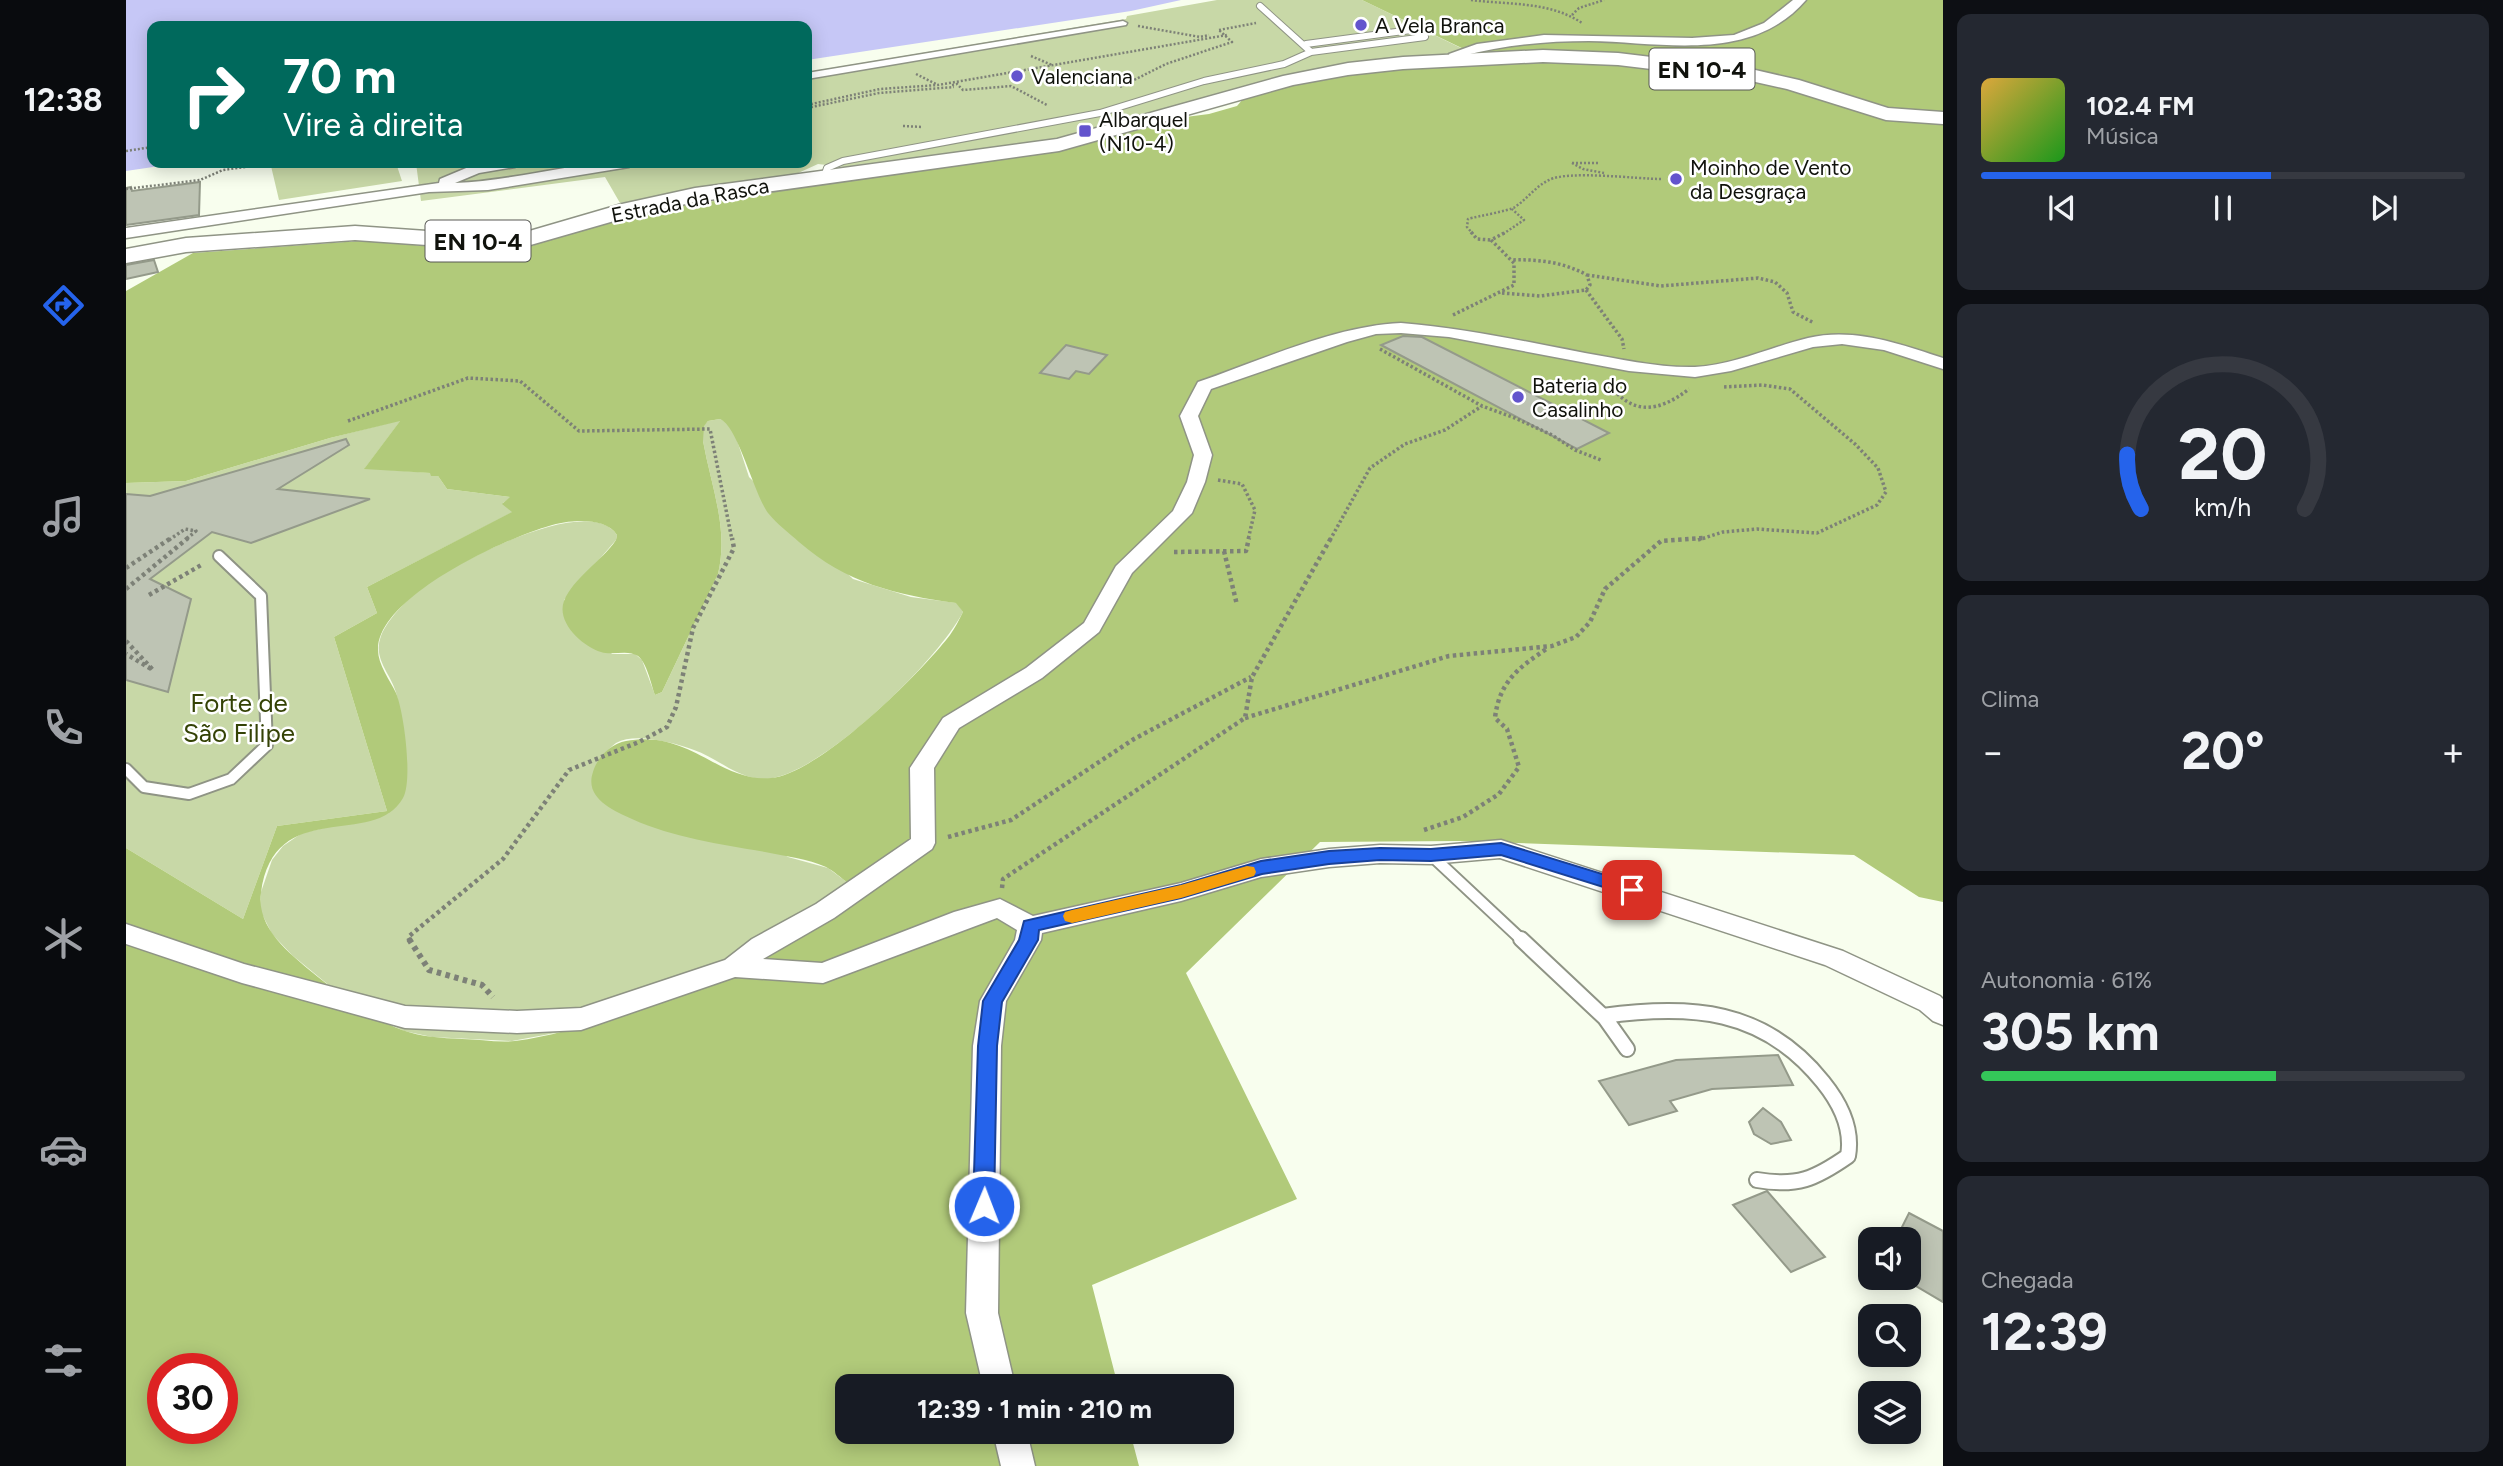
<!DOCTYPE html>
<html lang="pt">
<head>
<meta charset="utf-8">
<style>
  :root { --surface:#171b24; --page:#242831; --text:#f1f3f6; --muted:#9ea1a6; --line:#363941; --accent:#2563eb }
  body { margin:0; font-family:Figtree,sans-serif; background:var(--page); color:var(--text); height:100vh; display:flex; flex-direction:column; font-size:26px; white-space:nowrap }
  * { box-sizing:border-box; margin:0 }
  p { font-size:23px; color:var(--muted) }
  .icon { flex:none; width:38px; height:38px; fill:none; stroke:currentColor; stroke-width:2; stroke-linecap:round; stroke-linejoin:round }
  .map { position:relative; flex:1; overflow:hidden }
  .side { display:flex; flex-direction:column; gap:14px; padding:14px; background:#0d0f14; width:560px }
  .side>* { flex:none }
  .guide { position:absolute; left:21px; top:21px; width:665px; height:147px; border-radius:14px; box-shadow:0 4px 18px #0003; background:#00695c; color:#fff; overflow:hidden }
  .buttons { position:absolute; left:1732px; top:1227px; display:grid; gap:14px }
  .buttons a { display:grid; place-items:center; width:63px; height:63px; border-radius:14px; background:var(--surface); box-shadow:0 4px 18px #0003; font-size:35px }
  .speed { position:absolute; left:21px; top:1353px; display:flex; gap:14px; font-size:35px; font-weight:700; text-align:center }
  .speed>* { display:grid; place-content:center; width:91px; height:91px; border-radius:50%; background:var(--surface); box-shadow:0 4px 18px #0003; line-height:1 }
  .speed .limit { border:10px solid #d22; background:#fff; color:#111 }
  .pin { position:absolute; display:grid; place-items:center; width:60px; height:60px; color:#fff; margin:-30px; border-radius:14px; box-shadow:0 4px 10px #0006 }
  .me { position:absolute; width:77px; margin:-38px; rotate:1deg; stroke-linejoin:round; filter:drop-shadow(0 0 5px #0008) }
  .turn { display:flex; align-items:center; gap:24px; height:147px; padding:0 21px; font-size:32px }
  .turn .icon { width:91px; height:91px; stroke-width:2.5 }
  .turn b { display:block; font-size:49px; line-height:60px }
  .big { font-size:52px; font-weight:700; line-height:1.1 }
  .side .card { flex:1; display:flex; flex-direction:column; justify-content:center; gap:10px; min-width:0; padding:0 24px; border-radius:14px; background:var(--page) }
  .side .dial { align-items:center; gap:0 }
  .dial svg { height:182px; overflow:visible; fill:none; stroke:var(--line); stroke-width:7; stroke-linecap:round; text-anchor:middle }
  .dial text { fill:var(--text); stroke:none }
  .song { display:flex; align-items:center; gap:21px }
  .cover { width:84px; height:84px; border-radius:10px; background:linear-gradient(135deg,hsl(40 70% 55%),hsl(120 70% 35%)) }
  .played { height:7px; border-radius:4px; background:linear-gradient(90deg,var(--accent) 60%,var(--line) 60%) }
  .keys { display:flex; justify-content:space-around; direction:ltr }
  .heat { display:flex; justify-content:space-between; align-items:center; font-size:38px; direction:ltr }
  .charge { height:10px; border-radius:5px; background:linear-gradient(90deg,#34c759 61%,var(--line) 0) }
  .trip { position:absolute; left:709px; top:1374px; width:399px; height:70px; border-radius:14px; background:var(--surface); box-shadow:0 4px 18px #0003; font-weight:700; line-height:70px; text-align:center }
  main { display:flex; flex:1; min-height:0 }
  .tabs { display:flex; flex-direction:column; width:126px; justify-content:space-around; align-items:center; background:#090b0e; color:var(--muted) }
  .tabs .icon { width:49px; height:49px }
  .tabs .selected { color:var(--accent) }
  .tabs b { font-size:32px; color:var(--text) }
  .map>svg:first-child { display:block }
</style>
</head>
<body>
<main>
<nav class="tabs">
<b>12:38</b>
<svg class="icon selected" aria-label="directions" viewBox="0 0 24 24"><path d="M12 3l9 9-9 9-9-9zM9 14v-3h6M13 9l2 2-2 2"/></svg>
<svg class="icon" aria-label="music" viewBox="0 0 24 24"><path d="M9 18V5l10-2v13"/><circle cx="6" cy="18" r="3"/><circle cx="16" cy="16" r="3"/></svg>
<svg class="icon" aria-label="phone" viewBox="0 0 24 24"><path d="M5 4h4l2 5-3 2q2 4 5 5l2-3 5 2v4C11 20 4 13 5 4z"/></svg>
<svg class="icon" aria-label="climate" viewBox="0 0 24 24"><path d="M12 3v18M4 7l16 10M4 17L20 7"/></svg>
<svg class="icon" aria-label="car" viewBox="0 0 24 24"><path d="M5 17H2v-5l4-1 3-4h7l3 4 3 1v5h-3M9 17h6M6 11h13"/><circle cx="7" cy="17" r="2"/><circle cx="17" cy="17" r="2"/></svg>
<svg class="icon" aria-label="filters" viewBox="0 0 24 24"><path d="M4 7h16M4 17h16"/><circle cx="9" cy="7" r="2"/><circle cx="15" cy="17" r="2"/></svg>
</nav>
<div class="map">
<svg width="1817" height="1466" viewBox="0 0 1817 1466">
  <rect width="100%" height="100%" fill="#f8feee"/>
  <path fill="#c8d8a7" d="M1236,0L1337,49L1308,57L1217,65L1013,119C991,122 968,124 949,137L727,168L692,164L670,174L494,203L479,177L295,201L290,163H681V72L1000,19L1001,16L1091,0Z
    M165,163H270L276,181L153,200L145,166Z
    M594,419L601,422L608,431L623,477L727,579L785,597L831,603L837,612C811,661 703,767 647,778C617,784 594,759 568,750C548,743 510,732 490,743C486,746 481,751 478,754L662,857L702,868L722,883L581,981L451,1029L386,1041L306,1037L278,1031L244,1015L216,996L166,955L146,934L134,910L135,892L146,860L157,846L176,833L263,813C265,785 267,756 269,728C270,718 273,705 271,696C266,674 246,660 255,636C262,618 285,595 301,584C332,562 463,492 491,535L490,540L438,600L486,654H509L516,660L529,695L536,692L592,574C603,528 585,486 577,441V426L582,421Z
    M275,420L239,468L305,473L312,476L321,489L385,497L377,503L387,512L241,587L251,613L208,637L261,811L151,826L117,919L0,848V483L60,481L204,438Z"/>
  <path fill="#b1ca7a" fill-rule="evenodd" d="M1236,0H1817V902L1793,897L1728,855L1333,841L1194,842L1060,973L1171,1199L966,1285L992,1386H721V1432H1004L1013,1466H0V848L117,919L151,826L261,811L208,637L251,613L241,587L386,512L376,504L384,497L321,489L312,476H305L304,473L238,469L274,421L204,438L60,481L0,483V291L67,253L233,241L272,243L341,251L391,250L528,210L948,147L1044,119L1083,114L1111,106L1117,99L1211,74L1346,53ZM594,419C612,426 627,492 642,513C651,524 663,533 673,542C720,583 770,595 830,603L837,612C833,620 829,628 824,635C794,674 693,774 645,778C594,783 564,729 500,741C486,743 471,757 467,772C458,798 487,810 506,819C548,838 594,844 639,852C659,856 682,859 700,867C708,871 715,878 722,883C689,906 656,928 623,951C609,961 595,974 579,981C561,990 541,995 523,1002C479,1019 436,1035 389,1041C372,1043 353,1039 336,1039C316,1038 295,1037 276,1030C245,1018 218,998 192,977C167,956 130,930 135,893C148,795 248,850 277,798C287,780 278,712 270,693C264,680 252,665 252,650C251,597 380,538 423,526C442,520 479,516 491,535L490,540C476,561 447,578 438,601C430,622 456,646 475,652C487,656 501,649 512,656C521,663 525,684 529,695L536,692L592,574C603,528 585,486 577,441L578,426L582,421ZM37,1368H96V1428H37Z"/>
  <path fill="#c6c7f6" d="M0,0H1055L1005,11L681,60V26H26V163H54L0,171Z"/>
  <path fill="#bec4b4" stroke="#949a8a" stroke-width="2" d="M74,182L73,215L0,225V188L5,187L6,191Z
    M28,260L32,272L0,279V265Z
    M1277,336L1296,337L1483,433L1451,449L1255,345Z
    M940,345L981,355L963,374L950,371L943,379L914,373Z
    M220,439L223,445L152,489L244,499L125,543L86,532L24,579L65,599L42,692L0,680V494L24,496Z
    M1652,1055L1667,1085L1586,1089L1544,1101L1551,1111L1503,1125L1473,1081L1550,1060Z
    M1637,1108L1655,1122L1665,1140L1645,1144L1628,1134L1623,1122Z
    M1641,1191L1699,1257L1665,1272L1607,1205Z
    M1783,1213L1817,1231V1302L1778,1279L1783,1278V1239H1770Z"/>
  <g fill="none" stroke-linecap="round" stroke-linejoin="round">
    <defs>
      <path id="service-far2" d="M1180,44L1285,30L1299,37L1185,52
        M698,177L701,168L717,161L974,113L1078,81L1158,64L1185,52L1134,6"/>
      <path id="service-far1" d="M0,769L18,787L63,794L105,779L141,745L135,596L93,556
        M1305,855L1397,941"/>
      <path id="service" d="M1395,939L1479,1018L1501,1049
        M1477,1016C1564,1004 1638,1008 1697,1082C1714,1103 1727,1128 1722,1156C1689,1179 1671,1187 1631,1180"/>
      <path id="pedestrian" d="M997,21L1001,23L1000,25L681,79V73Z"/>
      <path id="minor" d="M1667,0H1680C1625,64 1537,42 1463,41C1420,41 1377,45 1336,56L1334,62H1326L1323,54L1351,44L1418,35L1566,38L1608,35L1638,23Z
        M363,163H396L389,167L353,173L329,183C390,181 450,160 510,163L503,167L362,190L303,192L0,238V228L313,183L314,179L345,166Z
        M1275,323C1337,328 1397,341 1459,353C1494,359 1533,368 1569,367C1608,365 1645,347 1682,338C1728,327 1774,344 1817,358V369L1758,350L1716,344L1687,347L1605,371L1569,377L1503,371L1323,337L1275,333L1250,334L1221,342L1085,389L1072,416L1086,455L1079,482L1066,513L1006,573L973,632L916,678L833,728L808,768L809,843L806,849L708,918L637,959L696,963L828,912L874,899L907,916L1055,883L1135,859L1203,849L1254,845L1305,846L1375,840L1717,951L1814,996L1817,999V1025L1807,1021L1794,1010L1699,965L1374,858L1305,864L1254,863L1203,867L1135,877L1055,901L916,933L915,940L880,1001L875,1046L872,1313L889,1386H857L840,1313L847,1046L854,1001L889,940L891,930L871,918L697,983L609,977L455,1030L391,1033L279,1028L116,983L0,944V924L118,964L279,1006L391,1011L455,1008L599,960L626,939L690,904L785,839L784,768L817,718L900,668L958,623L990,566L1047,511L1061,482L1068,455L1054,416L1072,382C1136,360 1208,326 1275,323Z
        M867,1432H901L909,1466H875Z"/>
      <path id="primary" d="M1417,50L1492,53L1625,69L1673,80L1762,108L1817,112V124L1760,120L1661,89L1625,81L1492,65L1417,62L1277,69L1222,75L1167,85L933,151L569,202L509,215L401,246L344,248L229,240L60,252L0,263V249L60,238L229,226L344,234L400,232L496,204L569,188L931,139L1157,76L1222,63L1277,57Z"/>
    </defs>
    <use href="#service-far2" stroke="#8f9485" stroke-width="8"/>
    <use href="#service-far1" stroke="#8f9485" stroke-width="14"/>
    <use href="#service" stroke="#8f9485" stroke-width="18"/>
    <use href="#pedestrian" stroke="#8f9485" stroke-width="3"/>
    <use href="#minor" stroke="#8f9485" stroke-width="3"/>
    <use href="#primary" stroke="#8f9485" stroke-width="3"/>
    <path stroke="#7d8177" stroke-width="2.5" stroke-dasharray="2 2" stroke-linecap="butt" d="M1345,0C1383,5 1423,1 1456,23
      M1446,15L1453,8L1478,0
      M1012,26L1074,37L1083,35
      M1093,30L1130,23
      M905,56L926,65
      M790,74L810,84
      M826,85L831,84L837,90L885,86L921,105
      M994,87L1040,64L1106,42L1093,30
      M681,105L754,89L812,85L1101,35
      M681,108L753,93L828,87
      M777,126L797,127
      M0,151L26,147
      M94,163V166
      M1446,163L1457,169L1478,173
      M1446,163H1473
      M0,189L74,180L97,170L147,163
      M1347,234L1341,227L1342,219C1352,216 1383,211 1389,207C1401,199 1410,186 1423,180C1442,170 1511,179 1536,179
      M1377,234L1398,220L1386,209"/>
    <path stroke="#7d8177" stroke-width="3.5" stroke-dasharray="2.5 2.5" stroke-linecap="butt" d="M1345,232L1351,239L1365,240
      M1461,275L1535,286L1632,278L1649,282L1661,293L1667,312L1688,323
      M1460,290L1496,339L1498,349
      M1376,293L1414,296L1460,290L1464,285L1461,275C1437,262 1412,259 1385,260
      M1327,315L1388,285V263L1365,240L1380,232
      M1254,349L1356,406L1389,418L1426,435L1449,450L1475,460
      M1482,382C1505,416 1532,413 1563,389
      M222,421L342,378L394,381L453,431L584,429L606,540
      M1092,480L1116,484L1129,510L1122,540
      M43,540L59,529L70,531L59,540
      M1204,540L1244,468L1279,444L1319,430L1356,406
      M1572,540L1597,532L1631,529L1691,533L1751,505L1760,492L1752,468L1729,444L1664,389L1636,385L1598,387"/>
    <path stroke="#7d8177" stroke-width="4.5" stroke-dasharray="3.5 3.5" stroke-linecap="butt" d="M1098,551L1111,605
      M1048,552L1120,551L1123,538
      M0,568L45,538
      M0,589L62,538
      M23,595L77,564
      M0,641L27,670L0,654
      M1119,718L1323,656L1426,646L1450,637L1464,622L1479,589L1535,541L1578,538
      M1298,830L1337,817L1373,794L1393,767L1381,729L1369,718C1373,682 1393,667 1422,648
      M822,837L885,820L1008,739L1125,677
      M876,888L877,879L1119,718L1126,677L1205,538
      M284,941L282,937L377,859L443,770L513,742L541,727L550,707L567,628L608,548L606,538"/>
    <path stroke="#7d8177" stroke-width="6" stroke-dasharray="4.5 4.5" stroke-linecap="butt" d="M283,939L303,970L356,985L367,997"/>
    <use href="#service-far2" stroke="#fff" stroke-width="6"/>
    <use href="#service-far1" stroke="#fff" stroke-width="10"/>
    <use href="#service" stroke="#fff" stroke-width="14"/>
    <use href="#pedestrian" fill="#fff" fill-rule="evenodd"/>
    <use href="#minor" fill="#fff" fill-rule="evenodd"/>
    <use href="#primary" fill="#fff" fill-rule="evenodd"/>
  </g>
  <path fill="#2563eb" stroke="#184099" stroke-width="2" d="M1375,843L1512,885L1515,890L1512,894L1506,896L1375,855L1305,861L1254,860L1203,864L1136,874L1055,898L913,930L912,940L876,1002L871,1046L868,1206L865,1212L858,1215L850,1212L847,1206L852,1046L857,1001L893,940L898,921L1055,885L1135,861L1203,851L1254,848L1305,849Z"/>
  <path fill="#f59e0b" d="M1121,866L1128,867L1130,872L1128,876L1055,898L946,923L939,921L937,916L939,912L946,910L1055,885Z"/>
  <g fill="#6354cd" stroke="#fff" stroke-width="2.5">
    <circle cx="1235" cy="25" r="7"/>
    <circle cx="891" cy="76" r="7"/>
    <rect x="952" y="124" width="14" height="14" rx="3.5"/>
    <circle cx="1550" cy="179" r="7"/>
    <circle cx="1392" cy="397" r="7"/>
  </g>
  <g text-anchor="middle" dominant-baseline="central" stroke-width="5" stroke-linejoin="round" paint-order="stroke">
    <g font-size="21" fill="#10120c" stroke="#fff" text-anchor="start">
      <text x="1249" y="25">A Vela Branca</text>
      <text x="905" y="76">Valenciana</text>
      <text x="973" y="119">Albarquel<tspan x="973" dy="24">(N10-4)</tspan></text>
      <text x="1564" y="167">Moinho de Vento<tspan x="1564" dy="24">da Desgraça</tspan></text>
      <text x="1406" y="385">Bateria do<tspan x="1406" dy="24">Casalinho</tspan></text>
    </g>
    <g font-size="21" fill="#10120c" stroke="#fff">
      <text transform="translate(564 200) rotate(-11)">Estrada da Rasca</text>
    </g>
    <g fill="#fff" stroke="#585955" stroke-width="2">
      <rect x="1523.5" y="48.5" width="105" height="41" rx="5"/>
      <rect x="299.5" y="220.5" width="105" height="41" rx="5"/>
    </g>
    <g font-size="24" font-weight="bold" fill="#10120c">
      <text x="1576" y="69">EN 10-4</text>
      <text x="352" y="241">EN 10-4</text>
    </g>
    <g font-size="26" fill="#344205" stroke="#fff">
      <text x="113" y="703">Forte de<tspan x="113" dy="30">São Filipe</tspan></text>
    </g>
  </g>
</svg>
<div class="buttons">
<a><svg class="icon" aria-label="sound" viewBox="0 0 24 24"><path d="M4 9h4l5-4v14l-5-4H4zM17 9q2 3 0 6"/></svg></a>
<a><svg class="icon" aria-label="search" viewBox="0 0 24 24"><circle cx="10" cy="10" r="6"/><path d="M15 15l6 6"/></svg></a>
<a><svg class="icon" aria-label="layers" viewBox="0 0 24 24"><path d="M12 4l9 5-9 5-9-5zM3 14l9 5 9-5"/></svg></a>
</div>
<div class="speed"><div class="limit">30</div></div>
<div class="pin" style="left:1506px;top:890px;background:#d93025"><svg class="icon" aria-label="arrive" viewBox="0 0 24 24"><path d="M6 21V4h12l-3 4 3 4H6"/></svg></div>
<svg class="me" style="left:858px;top:1206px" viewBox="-20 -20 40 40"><circle r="17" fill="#2563eb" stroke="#fff" stroke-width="3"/><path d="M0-11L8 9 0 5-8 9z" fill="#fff"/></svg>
<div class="trip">12:39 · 1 min · 210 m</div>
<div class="guide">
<div class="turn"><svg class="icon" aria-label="right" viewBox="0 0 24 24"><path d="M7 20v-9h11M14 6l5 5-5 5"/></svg><div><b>70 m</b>Vire à direita</div></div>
</div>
</div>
<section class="side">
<div class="card">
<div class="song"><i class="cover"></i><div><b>102.4 FM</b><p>Música</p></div></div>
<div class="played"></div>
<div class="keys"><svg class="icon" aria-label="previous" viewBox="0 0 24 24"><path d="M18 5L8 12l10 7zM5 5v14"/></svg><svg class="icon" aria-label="pause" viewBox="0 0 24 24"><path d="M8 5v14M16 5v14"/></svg><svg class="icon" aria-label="next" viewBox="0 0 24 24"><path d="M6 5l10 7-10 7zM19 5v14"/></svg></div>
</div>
<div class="card dial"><svg viewBox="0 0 100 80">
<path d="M14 69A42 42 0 1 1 86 69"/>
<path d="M14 69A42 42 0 0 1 8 45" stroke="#2563eb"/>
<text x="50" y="56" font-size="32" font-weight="700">20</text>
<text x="50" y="72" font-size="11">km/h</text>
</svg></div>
<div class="card"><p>Clima</p>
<div class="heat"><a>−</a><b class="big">20°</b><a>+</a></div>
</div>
<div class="card"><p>Autonomia · 61%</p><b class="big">305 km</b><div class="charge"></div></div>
<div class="card"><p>Chegada</p><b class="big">12:39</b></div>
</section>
</main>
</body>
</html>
